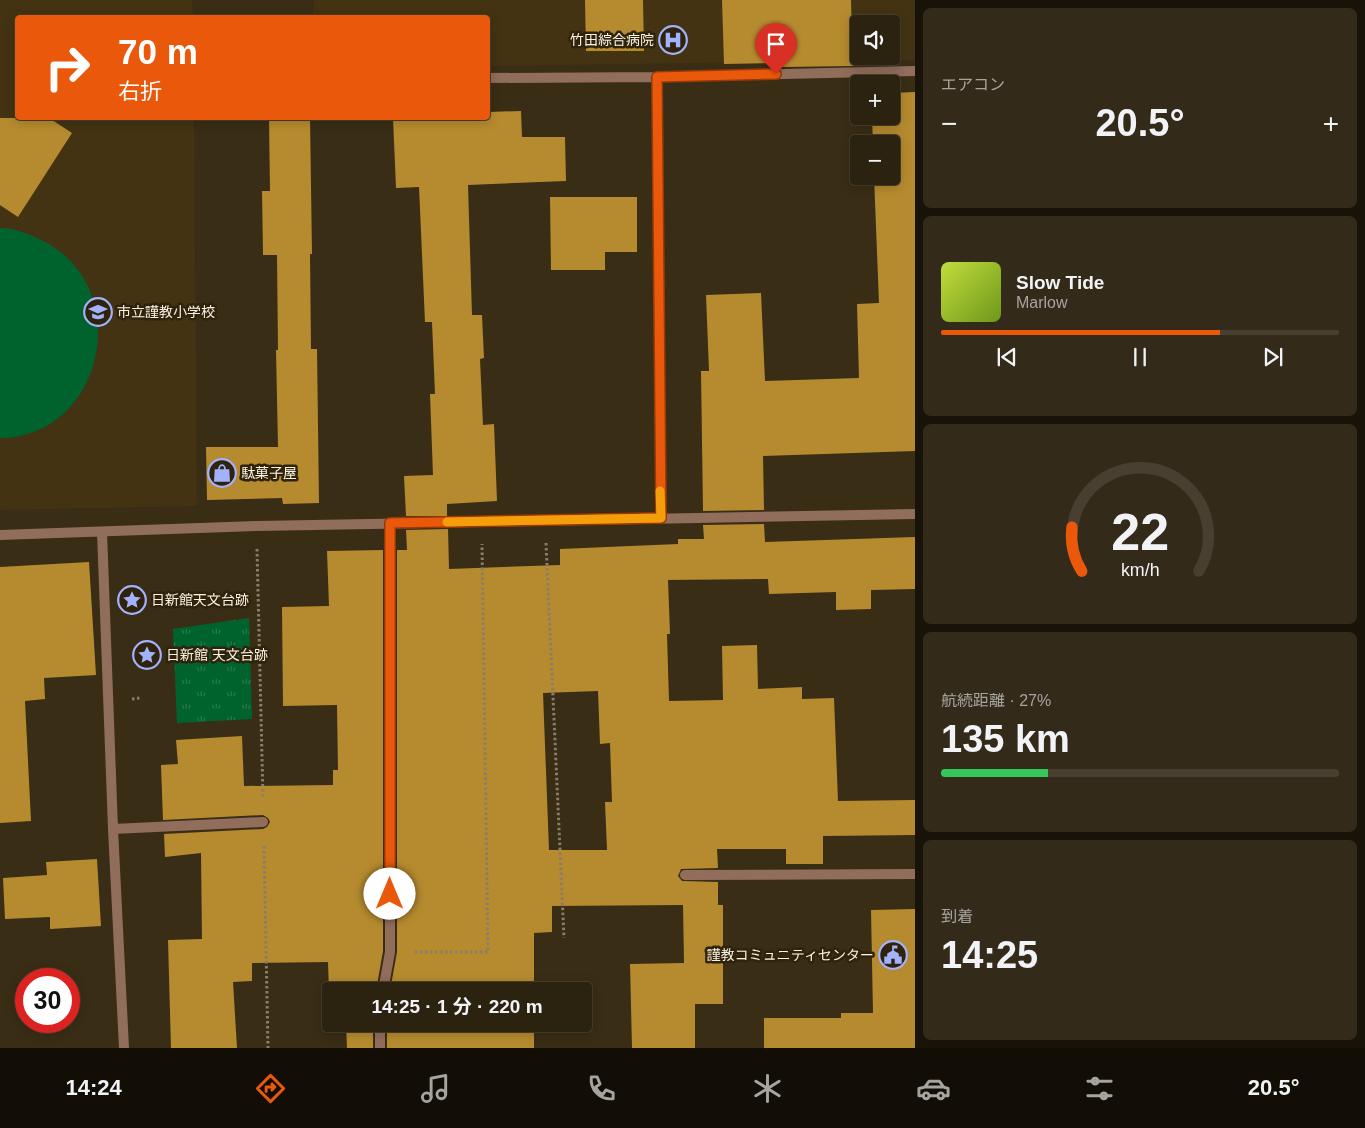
<!DOCTYPE html>
<html lang="ja">
<head>
<meta charset="utf-8">
<style>
  :root { --surface:#2c2210; --page:#342a19; --text:#f1f3f6; --muted:#a6a49f; --line:#483f30; --accent:#ea580c }
  body { margin:0; font-family:Arial,"Noto Sans JP",sans-serif; background:var(--page); color:var(--text); height:100vh; display:flex; flex-direction:column; font-size:19px; white-space:nowrap }
  * { box-sizing:border-box; margin:0 }
  p { font-size:16px; color:var(--muted) }
  .icon { flex:none; width:28px; height:28px; fill:none; stroke:currentColor; stroke-width:2; stroke-linecap:round; stroke-linejoin:round }
  .map { position:relative; flex:1; overflow:hidden }
  .drawer { display:flex; flex-direction:column; gap:8px; padding:8px; background:#181309; width:450px }
  .drawer>* { flex:none }
  .banner { position:absolute; left:15px; top:15px; width:475px; height:105px; border-radius:5px; box-shadow:0 2px 12px #0003,0 0 0 1px var(--line); background:#ea580c; color:#fff; overflow:hidden }
  .tools { position:absolute; left:850px; top:15px; display:grid; gap:10px }
  .tools a { display:grid; place-items:center; width:50px; height:50px; border-radius:5px; background:var(--surface); box-shadow:0 2px 12px #0003,0 0 0 1px var(--line); font-size:25px }
  .speed { position:absolute; left:15px; top:968px; display:flex; gap:10px; font-size:25px; font-weight:700; text-align:center }
  .speed>* { display:grid; place-content:center; width:65px; height:65px; border-radius:50%; background:var(--surface); box-shadow:0 2px 12px #0003,0 0 0 1px var(--line); line-height:1 }
  .speed .limit { border:8px solid #d22; background:#fff; color:#111 }
  .pin { position:absolute; display:grid; place-items:center; width:42px; height:42px; color:#fff; margin:-51px -21px; border-radius:50% 50% 50% 0; rotate:-45deg; box-shadow:0 0 5px #0007 }
  .pin .icon { rotate:45deg }
  .me { position:absolute; width:55px; margin:-28px; rotate:0deg; stroke-linejoin:round; filter:drop-shadow(0 0 4px #0008) }
  .turn { display:flex; align-items:center; gap:18px; height:105px; padding:0 20px; font-size:22px }
  .turn .icon { width:65px; height:65px; stroke-width:2.5 }
  .turn b { display:block; font-size:35px; line-height:42px }
  .big { font-size:38px; font-weight:700; line-height:1.1 }
  .drawer .widget { flex:1; display:flex; flex-direction:column; justify-content:center; gap:8px; min-width:0; padding:0 18px; border-radius:8px; background:var(--page) }
  .drawer .dial { align-items:center; gap:0 }
  .dial svg { height:130px; overflow:visible; fill:none; stroke:var(--line); stroke-width:7; stroke-linecap:round; text-anchor:middle }
  .dial text { fill:var(--text); stroke:none }
  .song { display:flex; align-items:center; gap:15px }
  .cover { width:60px; height:60px; border-radius:8px; background:linear-gradient(135deg,hsl(70 70% 55%),hsl(80 70% 35%)) }
  .played { height:5px; border-radius:2px; background:linear-gradient(90deg,var(--accent) 70%,var(--line) 70%) }
  .keys { display:flex; justify-content:space-around; direction:ltr }
  .heat { display:flex; justify-content:space-between; align-items:center; font-size:28px; direction:ltr }
  .charge { height:8px; border-radius:4px; background:linear-gradient(90deg,#34c759 27%,var(--line) 0) }
  .trip { position:absolute; left:322px; top:982px; width:270px; height:50px; border-radius:5px; background:var(--surface); box-shadow:0 2px 12px #0003,0 0 0 1px var(--line); font-weight:700; line-height:50px; text-align:center }
  .tabs { display:flex; height:80px; justify-content:space-around; align-items:center; background:#120e06; color:var(--muted) }
  .tabs .icon { width:35px; height:35px }
  .tabs .active { color:var(--accent) }
  .tabs b { font-size:22px; color:var(--text) }
  main { display:flex; flex:1; min-height:0 }
  .map>svg:first-child { display:block }
</style>
</head>
<body>
<main>
<div class="map">
<svg width="915" height="1048" viewBox="0 0 915 1048">
  <defs>
    <pattern id="grass-tufts" width="24" height="20" patternUnits="userSpaceOnUse" patternTransform="scale(1.25)"><rect width="24" height="20" fill="#00632e"/><path d="M3 7l-1-3M5 7V3M7 7l1-3M15 17l-1-3M17 17v-4M19 17l1-3" fill="none" stroke="#267a4c"/></pattern>
  </defs>
  <rect width="100%" height="100%" fill="#3a2d15"/>
  <path fill="#433313" fill-rule="evenodd" d="M0,0H192L193,17L18,18V118H194L197,506L0,510Z
    M314,0H915V60L488,66V18H313ZM859,24H891V56H859Z"/>
  <path fill="url(#grass-tufts)" d="M249,618L252,719L177,723L173,629Z"/>
  <path fill="#00632e" d="M0,228C15,228 30,234 43,241C135,287 105,437 0,438Z"/>
  <path fill="#b68b2f" fill-rule="evenodd" d="M585,0H643L644,51H586Z
    M722,0H851L853,66L783,67L782,63L724,64Z
    M915,92V451L763,456L764,510L703,511L701,371H709L706,295L761,293L765,381L859,378L857,304L879,303L874,176H891V144H873L872,116H891V93Z
    M521,111L522,137H565L566,181L468,185L472,315H482L484,358L480,359L483,425L494,424L497,501L447,504V516H406L404,476L433,475L430,394H435L432,322H425L419,187L396,188L393,118H488V112Z
    M0,118H49L72,133L18,217L0,205Z
    M269,118H310L312,254H310L311,349H317L319,503L283,504L282,498L207,500L206,447H278L276,350H278L277,255H263L262,191H270Z
    M550,197H637V252H605V270H551Z
    M764,524L765,542L915,537V589L871,590V609L836,610V592L769,594L768,579L668,580L670,634H667L669,701L723,700L722,646L757,645L758,689L802,687V699L834,698L838,801L915,800V835L823,836V864H786V849H717L718,868L681,869L678,876L682,881L718,882V905H723V1004H695V1048H632L630,964L684,963L683,905L552,906V932L534,933V991H390L397,952V550H407L406,530L448,529L449,569L560,565V549L678,544V539H704L703,525ZM598,691L600,744L610,743L612,802H605L607,850H549L543,693Z
    M383,550V951L376,991H331V1023H330L328,962L252,963V981L233,982L237,1048H171L168,940L202,939L201,853L165,857L164,834L263,829L267,827L270,822L268,818L263,815L163,820L161,765L178,764L176,740L242,736L244,786L333,785V770H338L337,705L283,706L282,607L329,606L327,551Z
    M89,562L96,675L44,678L45,699L25,701L31,821L0,823V567Z
    M97,859L101,926L50,929V917L5,919L3,878L47,875L46,862Z
    M915,909V1048H764V1018H841V1013H873L871,910Z
    M346,1024H373V1048H347Z
    M387,1024H534V1048H387Z"/>
  <g fill="none" stroke-linecap="round" stroke-linejoin="round">
    <path stroke="#897e69" stroke-width="3" stroke-dasharray="2.5 2.5" stroke-linecap="butt" d="M546,543L564,938
      M257,549L263,798
      M132,699L140,698
      M264,846L268,1048
      M415,952H488L482,544"/>
    <path stroke="#916d5c" stroke-width="10" d="M657,77L661,518
      M488,78L657,77L915,71
      M102,532L113,829L124,1048
      M0,535L257,526L915,514
      M113,829L263,822
      M685,875L915,874
      M383,991L390,952V523
      M380,1024V1048"/>
  </g>
  <g fill="none" stroke-linecap="round" stroke-linejoin="round">
    <defs>
      <path id="route" d="M390,894V523L661,518L657,77L776,74"/>
    </defs>
    <use href="#route" stroke="#983908" stroke-width="12"/>
    <use href="#route" stroke="#ea580c" stroke-width="9"/>
    <path stroke="#f59e0b" stroke-width="9" d="M447,522L661,518L660,491"/>
  </g>
  <defs>
    <symbol id="hospital-ring" viewBox="-11 -11 22 22"><circle r="9.5" fill="#2f230b" stroke="#a3b2fd" stroke-width="1.5"/><path d="M-5-5h3v3.5h4V-5h3V5h-3V1.5h-4V5h-3Z" fill="#a3b2fd"/></symbol>
    <symbol id="school-ring" viewBox="-11 -11 22 22"><circle r="9.5" fill="#2f230b" stroke="#a3b2fd" stroke-width="1.5"/><path d="M0-5L7-2L0 1L-7-2ZM-4 1L0 2.5L4 1V4Q0 6-4 4Z" fill="#a3b2fd"/></symbol>
    <symbol id="shop-ring" viewBox="-11 -11 22 22"><circle r="9.5" fill="#2f230b" stroke="#a3b2fd" stroke-width="1.5"/><path d="M-5-2.5h2.3a2.7 3.5 0 0 1 5.4 0H5L5.5 6h-11ZM-1.5-2.5h3a1.5 2.3 0 0 0-3 0Z" fill="#a3b2fd"/></symbol>
    <symbol id="sight-ring" viewBox="-11 -11 22 22"><circle r="9.5" fill="#2f230b" stroke="#a3b2fd" stroke-width="1.5"/><path d="M0-6L1.8-2.2L6-1.7L2.9 1.2L3.7 5.4L0 3.3L-3.7 5.4L-2.9 1.2L-6-1.7L-1.8-2.2Z" fill="#a3b2fd"/></symbol>
    <symbol id="civic-ring" viewBox="-11 -11 22 22"><circle r="9.5" fill="#2f230b" stroke="#a3b2fd" stroke-width="1.5"/><path d="M-.6-6.5H3V-4.5H.6V-3L4-1V1h2V6H-6V1h2V-1L-.6-3ZM-1.2 2.5V6h2.4V2.5Z" fill="#a3b2fd"/></symbol>
  </defs>
  <g fill-rule="evenodd">
    <use href="#hospital-ring" x="657" y="24" width="32" height="32"/>
    <use href="#school-ring" x="82" y="296" width="32" height="32"/>
    <use href="#shop-ring" x="206" y="457" width="32" height="32"/>
    <use href="#sight-ring" x="116" y="584" width="32" height="32"/>
    <use href="#sight-ring" x="131" y="639" width="32" height="32"/>
    <use href="#civic-ring" x="877" y="939" width="32" height="32"/>
  </g>
  <g text-anchor="middle" dominant-baseline="central" stroke-width="5" stroke-linejoin="round" paint-order="stroke">
    <g font-size="14" fill="#faf2e3" stroke="#2f230b" text-anchor="start">
      <text x="654" y="40" text-anchor="end">竹田綜合病院</text>
      <text x="117" y="312">市立謹教小学校</text>
      <text x="241" y="473">駄菓子屋</text>
      <text x="151" y="600">日新館天文台跡</text>
      <text x="166" y="655">日新館 天文台跡</text>
      <text x="874" y="955" text-anchor="end">謹教コミュニティセンター</text>
    </g>
  </g>
</svg>
<div class="tools">
<a><svg class="icon" aria-label="sound" viewBox="0 0 24 24"><path d="M4 9h4l5-4v14l-5-4H4zM17 9q2 3 0 6"/></svg></a>
<a>+</a>
<a>−</a>
</div>
<div class="speed"><div class="limit">30</div></div>
<div class="pin" style="left:776px;top:74px;background:#d93025"><svg class="icon" aria-label="arrive" viewBox="0 0 24 24"><path d="M6 21V4h12l-3 4 3 4H6"/></svg></div>
<svg class="me" style="left:390px;top:894px" viewBox="-20 -20 40 40"><circle r="19" fill="#fff"/><path d="M0-13L10 11 0 6-10 11z" fill="#ea580c"/></svg>
<div class="trip">14:25 · 1 分 · 220 m</div>
<div class="banner">
<div class="turn"><svg class="icon" aria-label="right" viewBox="0 0 24 24"><path d="M7 20v-9h11M14 6l5 5-5 5"/></svg><div><b>70 m</b>右折</div></div>
</div>
</div>
<section class="drawer">
<div class="widget"><p>エアコン</p>
<div class="heat"><a>−</a><b class="big">20.5°</b><a>+</a></div>
</div>
<div class="widget">
<div class="song"><i class="cover"></i><div><b>Slow Tide</b><p>Marlow</p></div></div>
<div class="played"></div>
<div class="keys"><svg class="icon" aria-label="previous" viewBox="0 0 24 24"><path d="M18 5L8 12l10 7zM5 5v14"/></svg><svg class="icon" aria-label="pause" viewBox="0 0 24 24"><path d="M8 5v14M16 5v14"/></svg><svg class="icon" aria-label="next" viewBox="0 0 24 24"><path d="M6 5l10 7-10 7zM19 5v14"/></svg></div>
</div>
<div class="widget dial"><svg viewBox="0 0 100 80">
<path d="M14 69A42 42 0 1 1 86 69"/>
<path d="M14 69A42 42 0 0 1 8 42" stroke="#ea580c"/>
<text x="50" y="56" font-size="32" font-weight="700">22</text>
<text x="50" y="72" font-size="11">km/h</text>
</svg></div>
<div class="widget"><p>航続距離 · 27%</p><b class="big">135 km</b><div class="charge"></div></div>
<div class="widget"><p>到着</p><b class="big">14:25</b></div>
</section>
</main>
<nav class="tabs">
<b>14:24</b>
<svg class="icon active" aria-label="directions" viewBox="0 0 24 24"><path d="M12 3l9 9-9 9-9-9zM9 14v-3h6M13 9l2 2-2 2"/></svg>
<svg class="icon" aria-label="music" viewBox="0 0 24 24"><path d="M9 18V5l10-2v13"/><circle cx="6" cy="18" r="3"/><circle cx="16" cy="16" r="3"/></svg>
<svg class="icon" aria-label="phone" viewBox="0 0 24 24"><path d="M5 4h4l2 5-3 2q2 4 5 5l2-3 5 2v4C11 20 4 13 5 4z"/></svg>
<svg class="icon" aria-label="climate" viewBox="0 0 24 24"><path d="M12 3v18M4 7l16 10M4 17L20 7"/></svg>
<svg class="icon" aria-label="car" viewBox="0 0 24 24"><path d="M5 17H2v-5l4-1 3-4h7l3 4 3 1v5h-3M9 17h6M6 11h13"/><circle cx="7" cy="17" r="2"/><circle cx="17" cy="17" r="2"/></svg>
<svg class="icon" aria-label="filters" viewBox="0 0 24 24"><path d="M4 7h16M4 17h16"/><circle cx="9" cy="7" r="2"/><circle cx="15" cy="17" r="2"/></svg>
<b>20.5°</b>
</nav>
</body>
</html>
